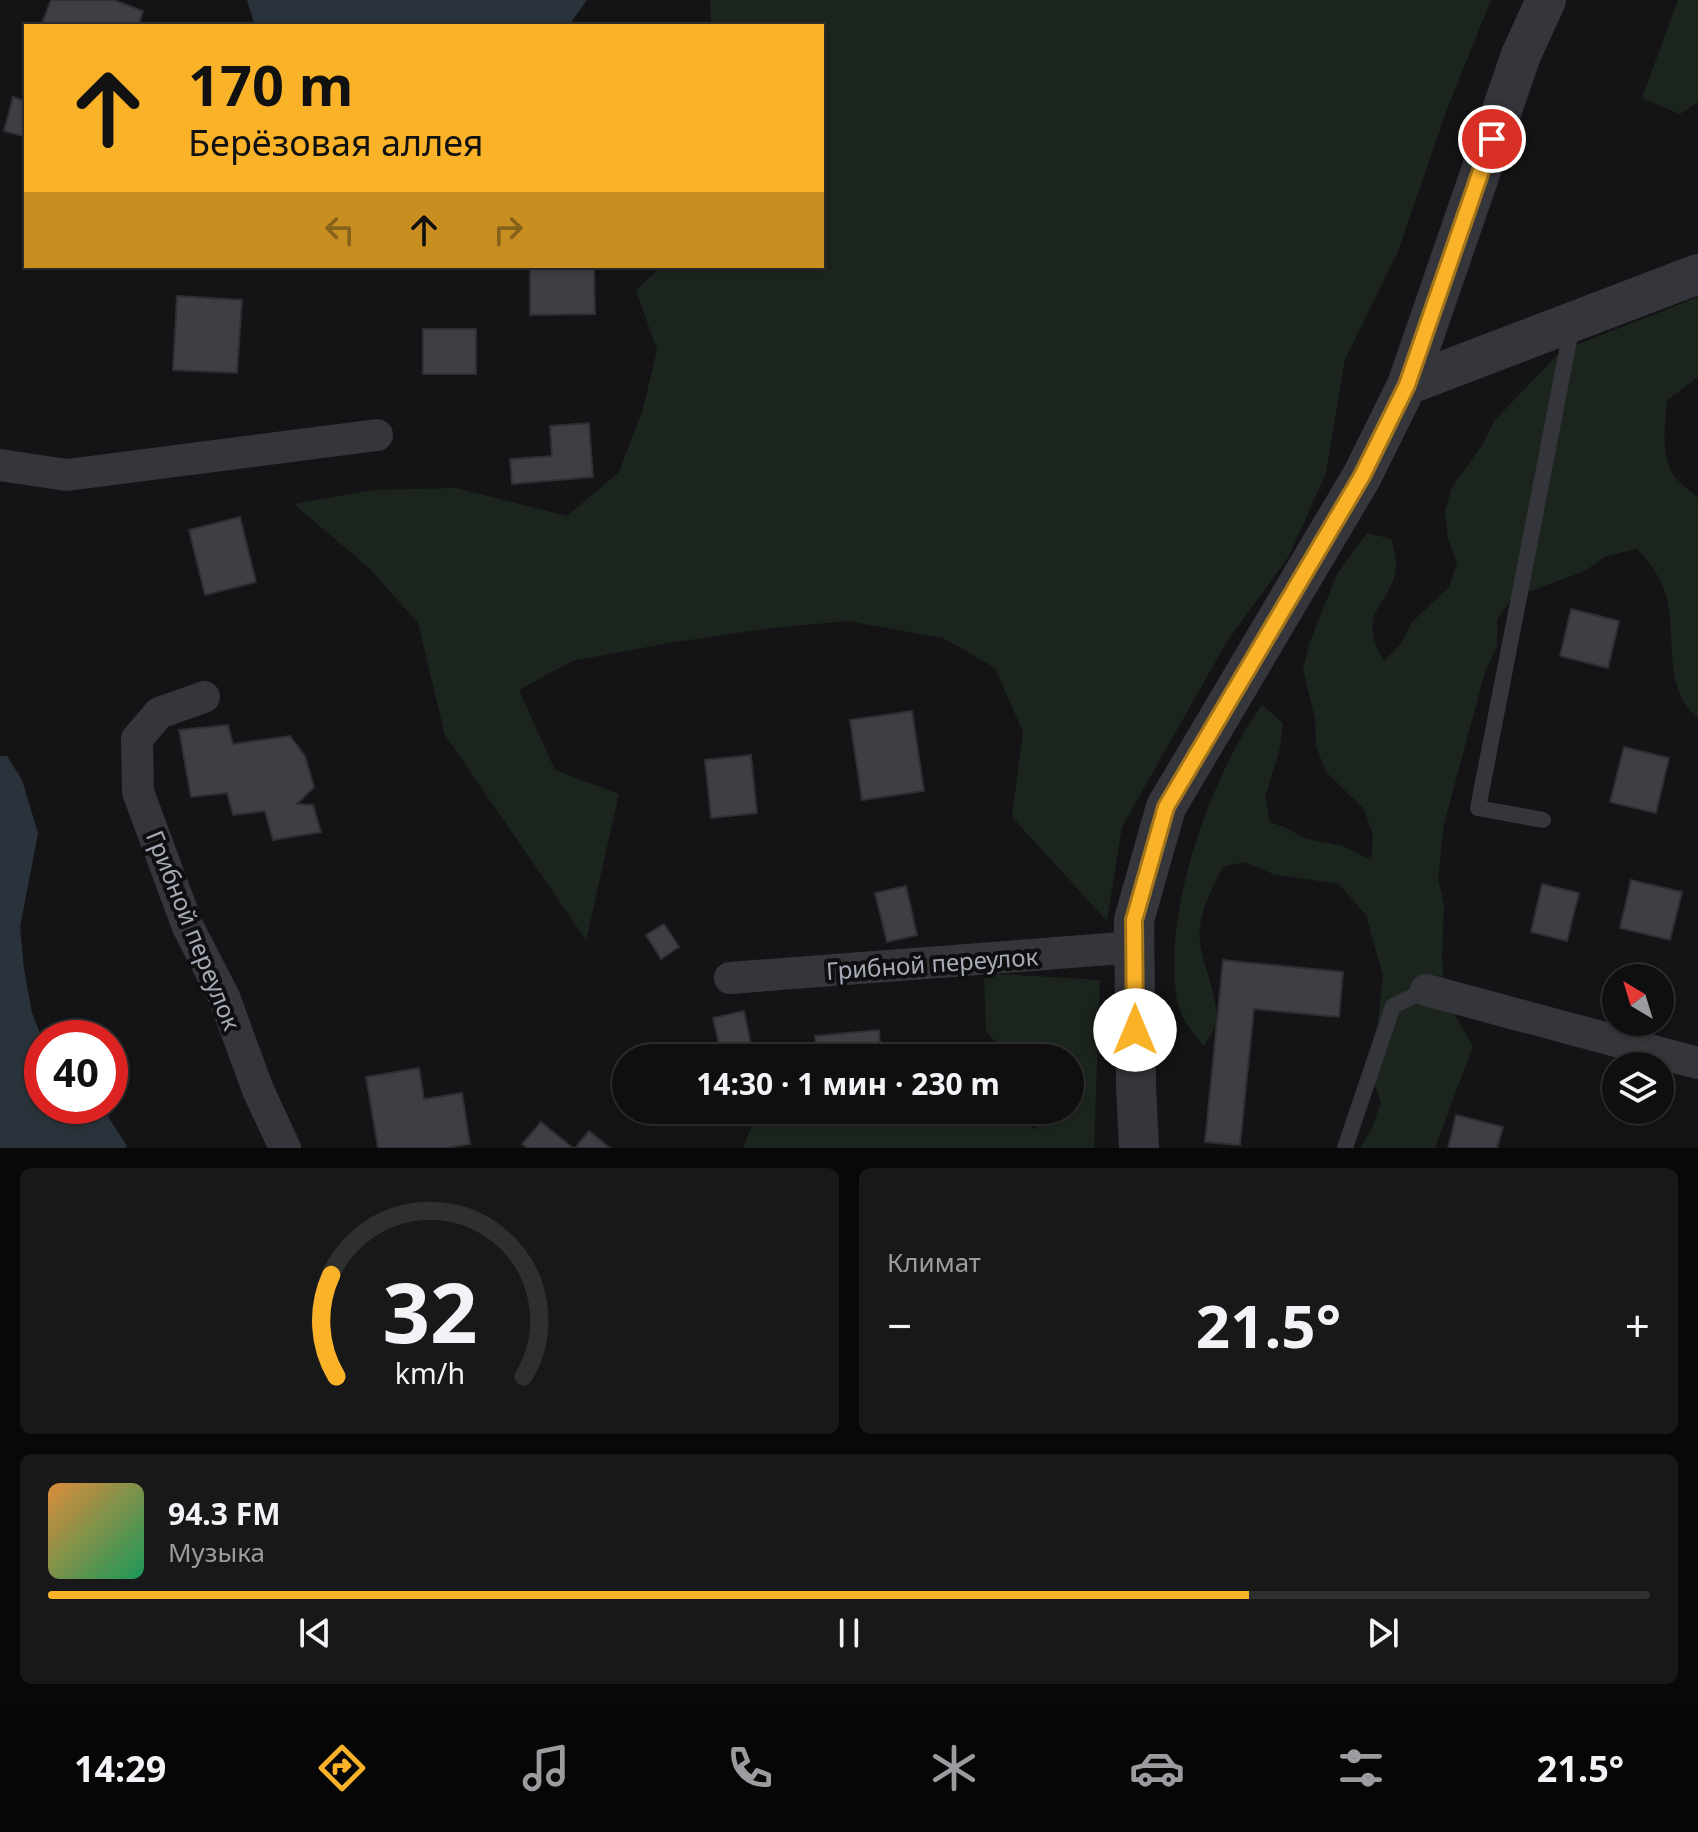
<!DOCTYPE html>
<html lang="ru">
<head>
<meta charset="utf-8">
<style>
  :root { --surface:#0f0f10; --page:#181819; --text:#f1f3f6; --muted:#9b9c9f; --line:#2f2f30; --accent:#fab329 }
  body { margin:0; font-family:"Noto Sans",sans-serif; background:var(--page); color:var(--text); height:100vh; display:flex; flex-direction:column; font-size:30px; white-space:nowrap }
  * { box-sizing:border-box; margin:0 }
  p { font-size:26px; color:var(--muted) }
  .icon { flex:none; width:44px; height:44px; fill:none; stroke:currentColor; stroke-width:2; stroke-linecap:round; stroke-linejoin:round }
  .map { position:relative; height:1148px; overflow:hidden }
  .sheet { display:flex; flex-direction:column; gap:20px; padding:20px; background:#080809; flex:1 }
  .sheet>* { flex:none }
  .banner { position:absolute; left:24px; top:24px; width:800px; height:244px; border-radius:0px; box-shadow:0 2px 6px #0004,0 0 0 2px var(--line); background:#fab329; color:#111; overflow:hidden }
  .needle { width:52px; rotate:322deg }
  .tools { position:absolute; left:1602px; top:964px; display:grid; gap:16px }
  .tools a { display:grid; place-items:center; width:72px; height:72px; border-radius:50%; background:var(--surface); box-shadow:0 2px 6px #0004,0 0 0 2px var(--line); font-size:40px }
  .speed { position:absolute; left:24px; top:1020px; display:flex; gap:16px; font-size:40px; font-weight:700; text-align:center }
  .speed>* { display:grid; place-content:center; width:104px; height:104px; border-radius:50%; background:var(--surface); box-shadow:0 2px 6px #0004,0 0 0 2px var(--line); line-height:1 }
  .speed .limit { border:12px solid #d22; background:#fff; color:#111 }
  .pin { position:absolute; display:grid; place-items:center; width:68px; height:68px; color:#fff; margin:-34px; border:4px solid #fff; border-radius:50%; box-shadow:0 2px 8px #0007 }
  .me { position:absolute; width:88px; margin:-44px; rotate:0deg; stroke-linejoin:round; filter:drop-shadow(0 0 6px #0008) }
  .turn { display:flex; align-items:center; gap:28px; height:168px; padding:0 32px; font-size:36px }
  .turn .icon { width:104px; height:104px; stroke-width:2.5 }
  .turn b { display:block; font-size:56px; line-height:68px }
  .lanes { display:flex; align-items:center; height:76px; padding:0 32px; background:#0003; justify-content:center; gap:40px; direction:ltr }
  .lanes .off { opacity:.35 }
  .big { font-size:60px; font-weight:700; line-height:1.1 }
  .sheet .widget { flex:1; display:flex; flex-direction:column; justify-content:center; gap:12px; min-width:0; padding:0 28px; border-radius:12px; background:var(--page) }
  .sheet .dial { align-items:center; gap:0 }
  .dial svg { height:208px; overflow:visible; fill:none; stroke:var(--line); stroke-width:7; stroke-linecap:round; text-anchor:middle }
  .dial text { fill:var(--text); stroke:none }
  .song { display:flex; align-items:center; gap:24px }
  .cover { width:96px; height:96px; border-radius:12px; background:linear-gradient(135deg,hsl(30 70% 55%),hsl(150 70% 35%)) }
  .played { height:8px; border-radius:4px; background:linear-gradient(90deg,var(--accent) 75%,var(--line) 75%) }
  .keys { display:flex; justify-content:space-around; direction:ltr }
  .heat { display:flex; justify-content:space-between; align-items:center; font-size:44px; direction:ltr }
  .sheet .tiles { flex:1; display:grid; gap:20px; grid-template-columns:1fr 1fr }
  .widget:last-child { grid-column:span 2 }
  .trip { position:absolute; left:612px; top:1044px; width:472px; height:80px; border-radius:40px; background:var(--surface); box-shadow:0 2px 6px #0004,0 0 0 2px var(--line); font-weight:700; line-height:80px; text-align:center }
  .tabs { display:flex; height:128px; justify-content:space-around; align-items:center; background:#060606; color:var(--muted) }
  .tabs .icon { width:56px; height:56px }
  .tabs .current { color:var(--accent) }
  .tabs b { font-size:36px; color:var(--text) }
  .map>svg:first-child { display:block }
</style>
</head>
<body>
<div class="map">
<svg width="1698" height="1148" viewBox="0 0 1698 1148">
  <rect width="100%" height="100%" fill="#141416"/>
  <path fill="#1c251d" d="M710,0H1491L1446,112L1397,254L1345,359L1326,473L1289,556L1226,643L1122,827L1107,921L1012,817L1023,732L995,668L943,638L847,621L764,629L669,643L572,661L519,690L555,770L619,794L586,940L445,735L418,623L369,568L294,504L372,490L456,488L567,516L619,472L643,409L657,350L636,290L662,266H822V26H711Z
    M1678,0H1698V102L1680,114L1642,98Z
    M1698,297V377L1667,400C1665,425 1660,454 1674,476C1680,484 1691,491 1698,498V718C1661,688 1678,632 1665,592C1659,575 1649,562 1637,549L1606,556L1585,571L1512,598L1497,620V646L1485,672L1444,824L1438,878L1444,905L1442,959L1444,984L1451,1009L1473,1046L1435,1148H1360L1372,1128L1381,1102L1372,1077L1383,976L1366,915L1339,884L1273,874L1244,862L1223,867C1211,889 1197,917 1200,944C1203,964 1220,1004 1216,1024C1214,1031 1208,1039 1204,1046C1192,1032 1180,1018 1177,999C1162,912 1211,775 1262,705L1283,723L1280,748L1265,797L1270,822L1287,828L1303,838L1343,846L1371,860L1373,835L1364,809L1326,772L1316,746L1315,719L1303,669L1309,644L1337,574L1367,533L1392,539C1393,547 1396,556 1396,565C1394,606 1353,608 1384,661L1401,644L1412,622L1449,587L1457,563L1448,539L1445,511L1452,487L1483,444L1494,421L1561,351Z
    M984,973L1100,980L1094,1148H743L758,1110H835L878,1122L926,1110H989L1036,1129L1039,1110H1070V1058H1009L986,1031Z"/>
  <path fill="#2a333b" d="M247,0H587L568,26H255Z
    M0,756H7L22,780L38,833L20,927L24,969L32,1013L42,1038V1106H101L127,1146L124,1148H0Z"/>
  <path fill="#3e3f44" stroke="#2e2e33" stroke-width="2" d="M51,0H114L143,11L138,26H41Z
    M13,97L26,101V137L4,131Z
    M530,266H594L595,314L530,315Z
    M177,296L242,300L237,373L173,370Z
    M423,329H476V374H423Z
    M589,423L593,477L512,484L510,459L552,456L550,426Z
    M240,517L256,582L205,595L189,530Z
    M1571,609L1619,621L1608,668L1560,656Z
    M912,711L924,791L862,800L850,720Z
    M228,725L233,744L290,736L305,756L314,787L297,804L313,805L321,832L273,840L265,811L233,815L227,793L191,797L179,730Z
    M1624,747L1669,758L1656,813L1610,802Z
    M751,755L757,813L711,818L705,760Z
    M1631,880L1682,892L1670,940L1620,928Z
    M1542,884L1579,893L1567,941L1531,932Z
    M906,886L917,935L887,942L875,893Z
    M664,924L679,947L661,959L646,935Z
    M1223,960L1343,972L1339,1017L1254,1009L1240,1145L1205,1142Z
    M744,1011L753,1055L722,1058L713,1018Z
    M879,1030L881,1058H817L815,1036Z
    M419,1068L424,1099L462,1093L470,1144L448,1148H378L366,1077Z
    M1456,1115L1503,1127L1497,1148H1448Z
    M541,1122L573,1148H527L522,1144Z
    M589,1131L610,1148H575Z"/>
  <g fill="none" stroke-linecap="round" stroke-linejoin="round">
    <path stroke="#35363c" stroke-width="16" d="M1543,820L1478,808L1572,325
      M1345,1148L1393,1006L1426,990"/>
    <path stroke="#35363c" stroke-width="32" d="M0,465L67,475L377,435
      M204,697L159,713L137,739L138,792L188,927L224,997L258,1090L285,1148
      M730,978L1135,947
      M1426,990L1698,1063"/>
    <path stroke="#35363c" stroke-width="40" d="M1407,385L1698,274
      M1139,1148L1136,1085L1134,920L1166,807L1362,476L1407,385L1521,55L1546,0"/>
  </g>
  <g fill="none" stroke-linecap="round" stroke-linejoin="round">
    <defs>
      <path id="route" d="M1135,1030L1134,920L1166,807L1362,476L1407,385L1492,139"/>
    </defs>
    <use href="#route" stroke="#a2741b" stroke-width="20"/>
    <use href="#route" stroke="#fab329" stroke-width="14"/>
  </g>
  <g text-anchor="middle" dominant-baseline="central" stroke-width="8" stroke-linejoin="round" paint-order="stroke">
    <g font-size="24" fill="#a6abb7" stroke="#0f0f11">
      <text transform="translate(194 930) rotate(68)">Грибной переулок</text>
      <text transform="translate(932 963) rotate(-4)">Грибной переулок</text>
    </g>
  </g>
</svg>
<div class="tools">
<a><svg class="needle" viewBox="-14 -14 28 28"><path d="M0-13l5 13h-10z" fill="#e53935"/><path d="M0 13l5-13h-10z" fill="#9b9c9f"/></svg></a>
<a><svg class="icon" aria-label="layers" viewBox="0 0 24 24"><path d="M12 4l9 5-9 5-9-5zM3 14l9 5 9-5"/></svg></a>
</div>
<div class="speed"><div class="limit">40</div></div>
<div class="pin" style="left:1492px;top:139px;background:#d93025"><svg class="icon" aria-label="arrive" viewBox="0 0 24 24"><path d="M6 21V4h12l-3 4 3 4H6"/></svg></div>
<svg class="me" style="left:1135px;top:1030px" viewBox="-20 -20 40 40"><circle r="19" fill="#fff"/><path d="M0-13L10 11 0 6-10 11z" fill="#fab329"/></svg>
<div class="trip">14:30 · 1 мин · 230 m</div>
<div class="banner">
<div class="turn"><svg class="icon" aria-label="ahead" viewBox="0 0 24 24"><path d="M12 20V5M6 11l6-6 6 6"/></svg><div><b>170 m</b>Берёзовая аллея</div></div>
<div class="lanes"><svg class="icon off" aria-label="left" viewBox="0 0 24 24"><path d="M17 20v-9H6M10 6l-5 5 5 5"/></svg><svg class="icon" aria-label="ahead" viewBox="0 0 24 24"><path d="M12 20V5M6 11l6-6 6 6"/></svg><svg class="icon off" aria-label="right" viewBox="0 0 24 24"><path d="M7 20v-9h11M14 6l5 5-5 5"/></svg></div>
</div>
</div>
<section class="sheet">
<div class="tiles">
<div class="widget dial"><svg viewBox="0 0 100 80">
<path d="M14 69A42 42 0 1 1 86 69"/>
<path d="M14 69A42 42 0 0 1 12 30" stroke="#fab329"/>
<text x="50" y="56" font-size="32" font-weight="700">32</text>
<text x="50" y="72" font-size="11">km/h</text>
</svg></div>
<div class="widget"><p>Климат</p>
<div class="heat"><a>−</a><b class="big">21.5°</b><a>+</a></div>
</div>
<div class="widget">
<div class="song"><i class="cover"></i><div><b>94.3 FM</b><p>Музыка</p></div></div>
<div class="played"></div>
<div class="keys"><svg class="icon" aria-label="previous" viewBox="0 0 24 24"><path d="M18 5L8 12l10 7zM5 5v14"/></svg><svg class="icon" aria-label="pause" viewBox="0 0 24 24"><path d="M8 5v14M16 5v14"/></svg><svg class="icon" aria-label="next" viewBox="0 0 24 24"><path d="M6 5l10 7-10 7zM19 5v14"/></svg></div>
</div>
</div>
</section>
<nav class="tabs">
<b>14:29</b>
<svg class="icon current" aria-label="directions" viewBox="0 0 24 24"><path d="M12 3l9 9-9 9-9-9zM9 14v-3h6M13 9l2 2-2 2"/></svg>
<svg class="icon" aria-label="music" viewBox="0 0 24 24"><path d="M9 18V5l10-2v13"/><circle cx="6" cy="18" r="3"/><circle cx="16" cy="16" r="3"/></svg>
<svg class="icon" aria-label="phone" viewBox="0 0 24 24"><path d="M5 4h4l2 5-3 2q2 4 5 5l2-3 5 2v4C11 20 4 13 5 4z"/></svg>
<svg class="icon" aria-label="climate" viewBox="0 0 24 24"><path d="M12 3v18M4 7l16 10M4 17L20 7"/></svg>
<svg class="icon" aria-label="car" viewBox="0 0 24 24"><path d="M5 17H2v-5l4-1 3-4h7l3 4 3 1v5h-3M9 17h6M6 11h13"/><circle cx="7" cy="17" r="2"/><circle cx="17" cy="17" r="2"/></svg>
<svg class="icon" aria-label="filters" viewBox="0 0 24 24"><path d="M4 7h16M4 17h16"/><circle cx="9" cy="7" r="2"/><circle cx="15" cy="17" r="2"/></svg>
<b>21.5°</b>
</nav>
</body>
</html>
